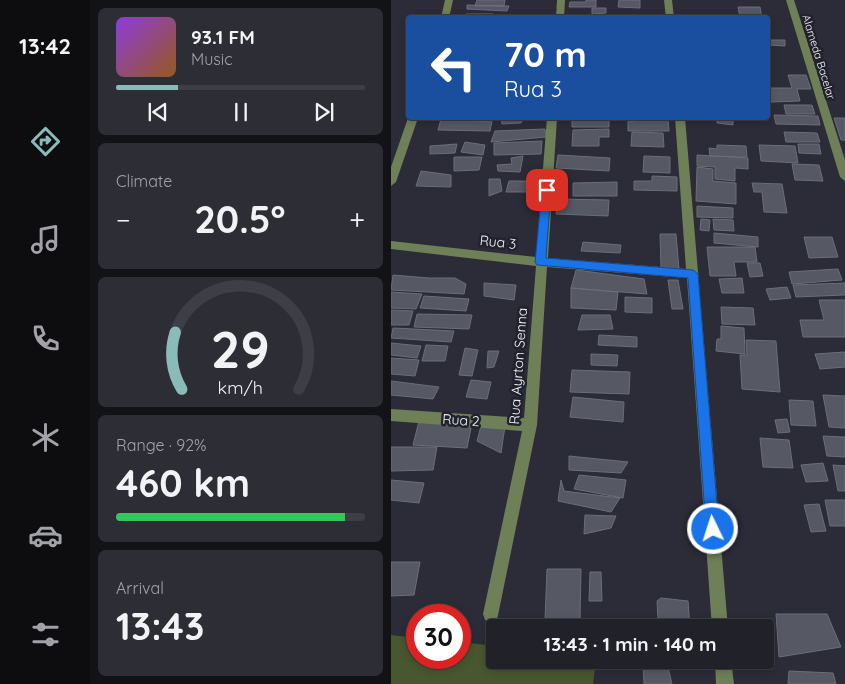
<!DOCTYPE html>
<html lang="en">
<head>
<meta charset="utf-8">
<style>
  :root { --surface:#202129; --page:#2d2e35; --text:#f1f3f6; --muted:#a2a3a8; --line:#3d3e46; --accent:#8bbbb9 }
  body { margin:0; font-family:Quicksand,sans-serif; background:var(--page); color:var(--text); height:100vh; display:flex; flex-direction:column; font-size:19px; white-space:nowrap }
  * { box-sizing:border-box; margin:0 }
  p { font-size:16px; color:var(--muted) }
  .icon { flex:none; width:28px; height:28px; fill:none; stroke:currentColor; stroke-width:2; stroke-linecap:round; stroke-linejoin:round }
  .map { position:relative; flex:1; overflow:hidden }
  .sheet { display:flex; flex-direction:column; gap:8px; padding:8px; background:#121217; width:301px }
  .sheet>* { flex:none }
  .guide { position:absolute; left:15px; top:15px; width:364px; height:105px; border-radius:5px; box-shadow:0 2px 8px #0003,0 0 0 1px var(--line); background:#1a4fa0; color:#fff; overflow:hidden }
  .speed { position:absolute; left:15px; top:604px; display:flex; gap:10px; font-size:25px; font-weight:700; text-align:center }
  .speed>* { display:grid; place-content:center; width:65px; height:65px; border-radius:50%; background:var(--surface); box-shadow:0 2px 8px #0003,0 0 0 1px var(--line); line-height:1 }
  .speed .limit { border:8px solid #d22; background:#fff; color:#111 }
  .pin { position:absolute; display:grid; place-items:center; width:42px; height:42px; color:#fff; margin:-21px; border-radius:10px; box-shadow:0 2px 8px #0006 }
  .me { position:absolute; width:55px; margin:-28px; rotate:356deg; stroke-linejoin:round; filter:drop-shadow(0 0 4px #0008) }
  .turn { display:flex; align-items:center; gap:18px; height:105px; padding:0 15px; font-size:22px }
  .turn .icon { width:65px; height:65px; stroke-width:2.5 }
  .turn b { display:block; font-size:35px; line-height:42px }
  .big { font-size:38px; font-weight:700; line-height:1.1 }
  .sheet .tile { flex:1; display:flex; flex-direction:column; justify-content:center; gap:8px; min-width:0; padding:0 18px; border-radius:8px; background:var(--page) }
  .sheet .dial { align-items:center; gap:0 }
  .dial svg { height:130px; overflow:visible; fill:none; stroke:var(--line); stroke-width:7; stroke-linecap:round; text-anchor:middle }
  .dial text { fill:var(--text); stroke:none }
  .song { display:flex; align-items:center; gap:15px }
  .cover { width:60px; height:60px; border-radius:8px; background:linear-gradient(135deg,hsl(270 70% 55%),hsl(30 70% 35%)) }
  .played { height:5px; border-radius:2px; background:linear-gradient(90deg,var(--accent) 25%,var(--line) 25%) }
  .keys { display:flex; justify-content:space-around; direction:ltr }
  .heat { display:flex; justify-content:space-between; align-items:center; font-size:28px; direction:ltr }
  .charge { height:8px; border-radius:4px; background:linear-gradient(90deg,#34c759 92%,var(--line) 0) }
  .trip { position:absolute; left:95px; top:619px; width:288px; height:50px; border-radius:5px; background:var(--surface); box-shadow:0 2px 8px #0003,0 0 0 1px var(--line); font-weight:700; line-height:50px; text-align:center }
  main { display:flex; flex:1; min-height:0 }
  .dock { display:flex; flex-direction:column; width:90px; justify-content:space-around; align-items:center; background:#0d0d10; color:var(--muted) }
  .dock .icon { width:35px; height:35px }
  .dock .current { color:var(--accent) }
  .dock b { font-size:22px; color:var(--text) }
  .map>svg:first-child { display:block }
</style>
</head>
<body>
<main>
<nav class="dock">
<b>13:42</b>
<svg class="icon current" aria-label="directions" viewBox="0 0 24 24"><path d="M12 3l9 9-9 9-9-9zM9 14v-3h6M13 9l2 2-2 2"/></svg>
<svg class="icon" aria-label="music" viewBox="0 0 24 24"><path d="M9 18V5l10-2v13"/><circle cx="6" cy="18" r="3"/><circle cx="16" cy="16" r="3"/></svg>
<svg class="icon" aria-label="phone" viewBox="0 0 24 24"><path d="M5 4h4l2 5-3 2q2 4 5 5l2-3 5 2v4C11 20 4 13 5 4z"/></svg>
<svg class="icon" aria-label="climate" viewBox="0 0 24 24"><path d="M12 3v18M4 7l16 10M4 17L20 7"/></svg>
<svg class="icon" aria-label="car" viewBox="0 0 24 24"><path d="M5 17H2v-5l4-1 3-4h7l3 4 3 1v5h-3M9 17h6M6 11h13"/><circle cx="7" cy="17" r="2"/><circle cx="17" cy="17" r="2"/></svg>
<svg class="icon" aria-label="filters" viewBox="0 0 24 24"><path d="M4 7h16M4 17h16"/><circle cx="9" cy="7" r="2"/><circle cx="15" cy="17" r="2"/></svg>
</nav>
<section class="sheet">
<div class="tile">
<div class="song"><i class="cover"></i><div><b>93.1 FM</b><p>Music</p></div></div>
<div class="played"></div>
<div class="keys"><svg class="icon" aria-label="previous" viewBox="0 0 24 24"><path d="M18 5L8 12l10 7zM5 5v14"/></svg><svg class="icon" aria-label="pause" viewBox="0 0 24 24"><path d="M8 5v14M16 5v14"/></svg><svg class="icon" aria-label="next" viewBox="0 0 24 24"><path d="M6 5l10 7-10 7zM19 5v14"/></svg></div>
</div>
<div class="tile"><p>Climate</p>
<div class="heat"><a>−</a><b class="big">20.5°</b><a>+</a></div>
</div>
<div class="tile dial"><svg viewBox="0 0 100 80">
<path d="M14 69A42 42 0 1 1 86 69"/>
<path d="M14 69A42 42 0 0 1 10 34" stroke="#8bbbb9"/>
<text x="50" y="56" font-size="32" font-weight="700">29</text>
<text x="50" y="72" font-size="11">km/h</text>
</svg></div>
<div class="tile"><p>Range · 92%</p><b class="big">460 km</b><div class="charge"></div></div>
<div class="tile"><p>Arrival</p><b class="big">13:43</b></div>
</section>
<div class="map">
<svg width="454" height="684" viewBox="0 0 454 684">
  <rect width="100%" height="100%" fill="#2b2c37"/>
  <path fill="#48572f" d="M0,635L26,638V658H69V642L104,646V660H205L202,684H0Z"/>
  <path fill="#565863" stroke="#6b6d79" d="M86,0H114L113,6H84Z
    M195,0H205V7H178L179,2H195Z
    M228,0H249V8L227,7Z
    M76,5L118,6L116,11L76,9Z
    M347,7H369L371,18H349Z
    M201,8H215V13L201,14Z
    M75,14H102L101,18H73Z
    M377,40H394V46L378,45Z
    M397,75H415L420,89H406L409,101L380,102L377,88H401Z
    M393,105H421L424,114H395Z
    M383,115L427,116L429,125L385,124Z
    M110,118H133L130,123L111,124Z
    M181,118H218V127H181Z
    M246,118H277L278,131H237V121H246Z
    M326,118H342V125L326,123Z
    M443,118H454V140H450Z
    M50,119L90,121H101L99,131L47,130Z
    M154,129L155,137L100,142L104,131Z
    M218,129V137H208V146H181L182,130Z
    M241,132L272,133L273,147L240,146Z
    M393,132L426,133L429,142H395Z
    M151,141L150,154L103,155V143Z
    M74,142L94,145L92,155L70,152Z
    M66,144L64,153L39,154V146Z
    M407,144H428L430,154L408,153Z
    M326,145L355,146L356,157L319,156L318,148L326,149Z
    M368,145L404,146L407,163L370,161Z
    M167,155L219,158L218,171L165,168Z
    M306,155L357,158V169L344,168V181L324,179V167L306,166Z
    M132,156L129,172L107,171L106,165L121,164L120,158Z
    M253,156L279,157V173L252,172Z
    M63,157H91L88,170L63,171Z
    M401,164L428,165L432,181L404,180Z
    M306,167L322,169V181L345,183V204L305,201Z
    M30,171L60,175V187L25,186Z
    M261,176L286,177V191L243,190V181H261Z
    M98,179H109L111,191L98,196Z
    M118,181H147L146,192H115Z
    M226,182V196H182V183Z
    M361,183L391,184L396,213L373,212L371,192H363Z
    M167,199L218,200L217,216L165,214Z
    M306,206L342,208V218L306,217Z
    M310,219L319,220L318,231L309,230Z
    M322,219L342,220L343,231L323,230Z
    M323,233L367,237V247L323,243Z
    M269,234H285L288,269L270,268Z
    M413,237H441L447,257L418,258Z
    M192,242L230,245L229,253L190,251Z
    M316,247H364L366,262H343L345,276H319Z
    M356,263H369L372,276L359,277Z
    M447,269L451,280L401,284L398,272Z
    M185,270L253,279L256,294L180,288Z
    M2,275L38,278H64L75,284L73,294L0,290Z
    M351,278L353,293H331L328,279Z
    M277,280H287L292,309H281Z
    M93,283L125,285L123,300L93,296Z
    M454,283V295L405,297L402,285Z
    M396,287L400,298L379,300L375,289Z
    M180,288L227,292L225,310L180,308Z
    M0,292L31,294L25,309L0,308Z
    M33,296L78,299L75,311L29,308Z
    M234,297L261,298V313L234,312Z
    M428,300H454V337H412L409,320H433Z
    M330,307L362,308L364,325L331,324Z
    M0,310L22,311L18,325H0Z
    M26,314L81,315L78,329L23,327Z
    M191,315H219L222,329L187,330Z
    M330,326L353,328L354,354L325,351L326,339H330Z
    M2,328L63,331L60,342L0,338Z
    M208,335L246,337V347L207,345Z
    M355,340L385,341L389,392L351,389L349,355H356Z
    M0,343L30,346L26,358L0,355Z
    M35,345L57,346L54,361H31Z
    M74,348L87,350L81,376L68,375Z
    M97,351H108L103,367L96,368Z
    M454,352V367L429,369L424,354Z
    M200,354L227,355L226,366L200,365Z
    M0,358L28,360L24,376L0,374Z
    M181,370L239,372L238,394L179,392Z
    M80,380L100,382L96,399L75,397Z
    M0,381L48,387L42,399L0,395Z
    M432,395L454,396V428L438,427Z
    M182,397L233,402L232,422L179,417Z
    M398,400L422,401L425,426L400,425Z
    M396,419L399,432L387,433L384,420Z
    M28,421L81,423L76,448L22,445Z
    M90,426H114L110,453L86,441Z
    M432,436L454,437V457L436,456Z
    M369,438L398,440L402,468L372,467Z
    M0,447H46L42,470L0,471Z
    M178,456L237,462L230,473L178,470Z
    M432,463L437,481L415,482L410,465Z
    M442,465L454,466V491H447Z
    M188,475L235,480L232,498L183,489Z
    M0,480L33,483L28,503L0,500Z
    M170,480L173,491L229,498L220,512L167,501Z
    M434,500H454V526H439Z
    M428,504L435,531L420,532L413,505Z
    M194,515L225,516L220,528L193,534Z
    M0,562H29L23,595L0,596Z
    M156,569H190L189,620H154Z
    M199,572H210L211,601H198Z
    M270,598L297,601L299,628L267,619L266,601Z
    M385,614H436L450,647L388,657Z
    M252,663H276L281,684H253Z
    M398,671L442,673L445,684H397Z"/>
  <g fill="none" stroke-linecap="round" stroke-linejoin="round">
    <path fill="#6f7f58" fill-rule="evenodd" d="M54,0H62L58,18H50Z
      M166,0H174L173,18H165Z
      M273,0H281L283,18H275Z
      M395,0H403L454,160V181L449,177Z
      M17,118H27L5,182L0,186V167Z
      M156,118H166L157,258L295,269L284,118H294L337,628H321L296,278L156,267L146,425L106,620L100,622L94,620L92,614L131,431L0,421V409L133,418L145,266L0,249V241L145,257Z
      M324,660H340L343,684H325Z"/>
  </g>
  <path fill="#1a73e8" stroke="#114b97" d="M156,186L160,190L155,258L302,270L307,274L328,529L326,534L322,536L317,534L315,529L297,278L146,265L144,262L151,190Z"/>
  <g text-anchor="middle" dominant-baseline="central" stroke-width="5" stroke-linejoin="round" paint-order="stroke">
    <g font-size="11" fill="#f3f4fb" stroke="#21222c">
      <text transform="translate(428 57) rotate(73)">Alameda Bacelar</text>
    </g>
    <g font-size="14" fill="#f3f4fb" stroke="#21222c">
      <text transform="translate(107 242) rotate(6)">Rua 3</text>
      <text transform="translate(127 366) rotate(-86)">Rua Ayrton Senna</text>
      <text transform="translate(70 420) rotate(4)">Rua 2</text>
    </g>
  </g>
</svg>
<div class="speed"><div class="limit">30</div></div>
<div class="pin" style="left:156px;top:190px;background:#d93025"><svg class="icon" aria-label="arrive" viewBox="0 0 24 24"><path d="M6 21V4h12l-3 4 3 4H6"/></svg></div>
<svg class="me" style="left:322px;top:529px" viewBox="-20 -20 40 40"><circle r="17" fill="#1a73e8" stroke="#fff" stroke-width="3"/><path d="M0-11L8 9 0 5-8 9z" fill="#fff"/></svg>
<div class="trip">13:43 · 1 min · 140 m</div>
<div class="guide">
<div class="turn"><svg class="icon" aria-label="left" viewBox="0 0 24 24"><path d="M17 20v-9H6M10 6l-5 5 5 5"/></svg><div><b>70 m</b>Rua 3</div></div>
</div>
</div>
</main>
</body>
</html>
